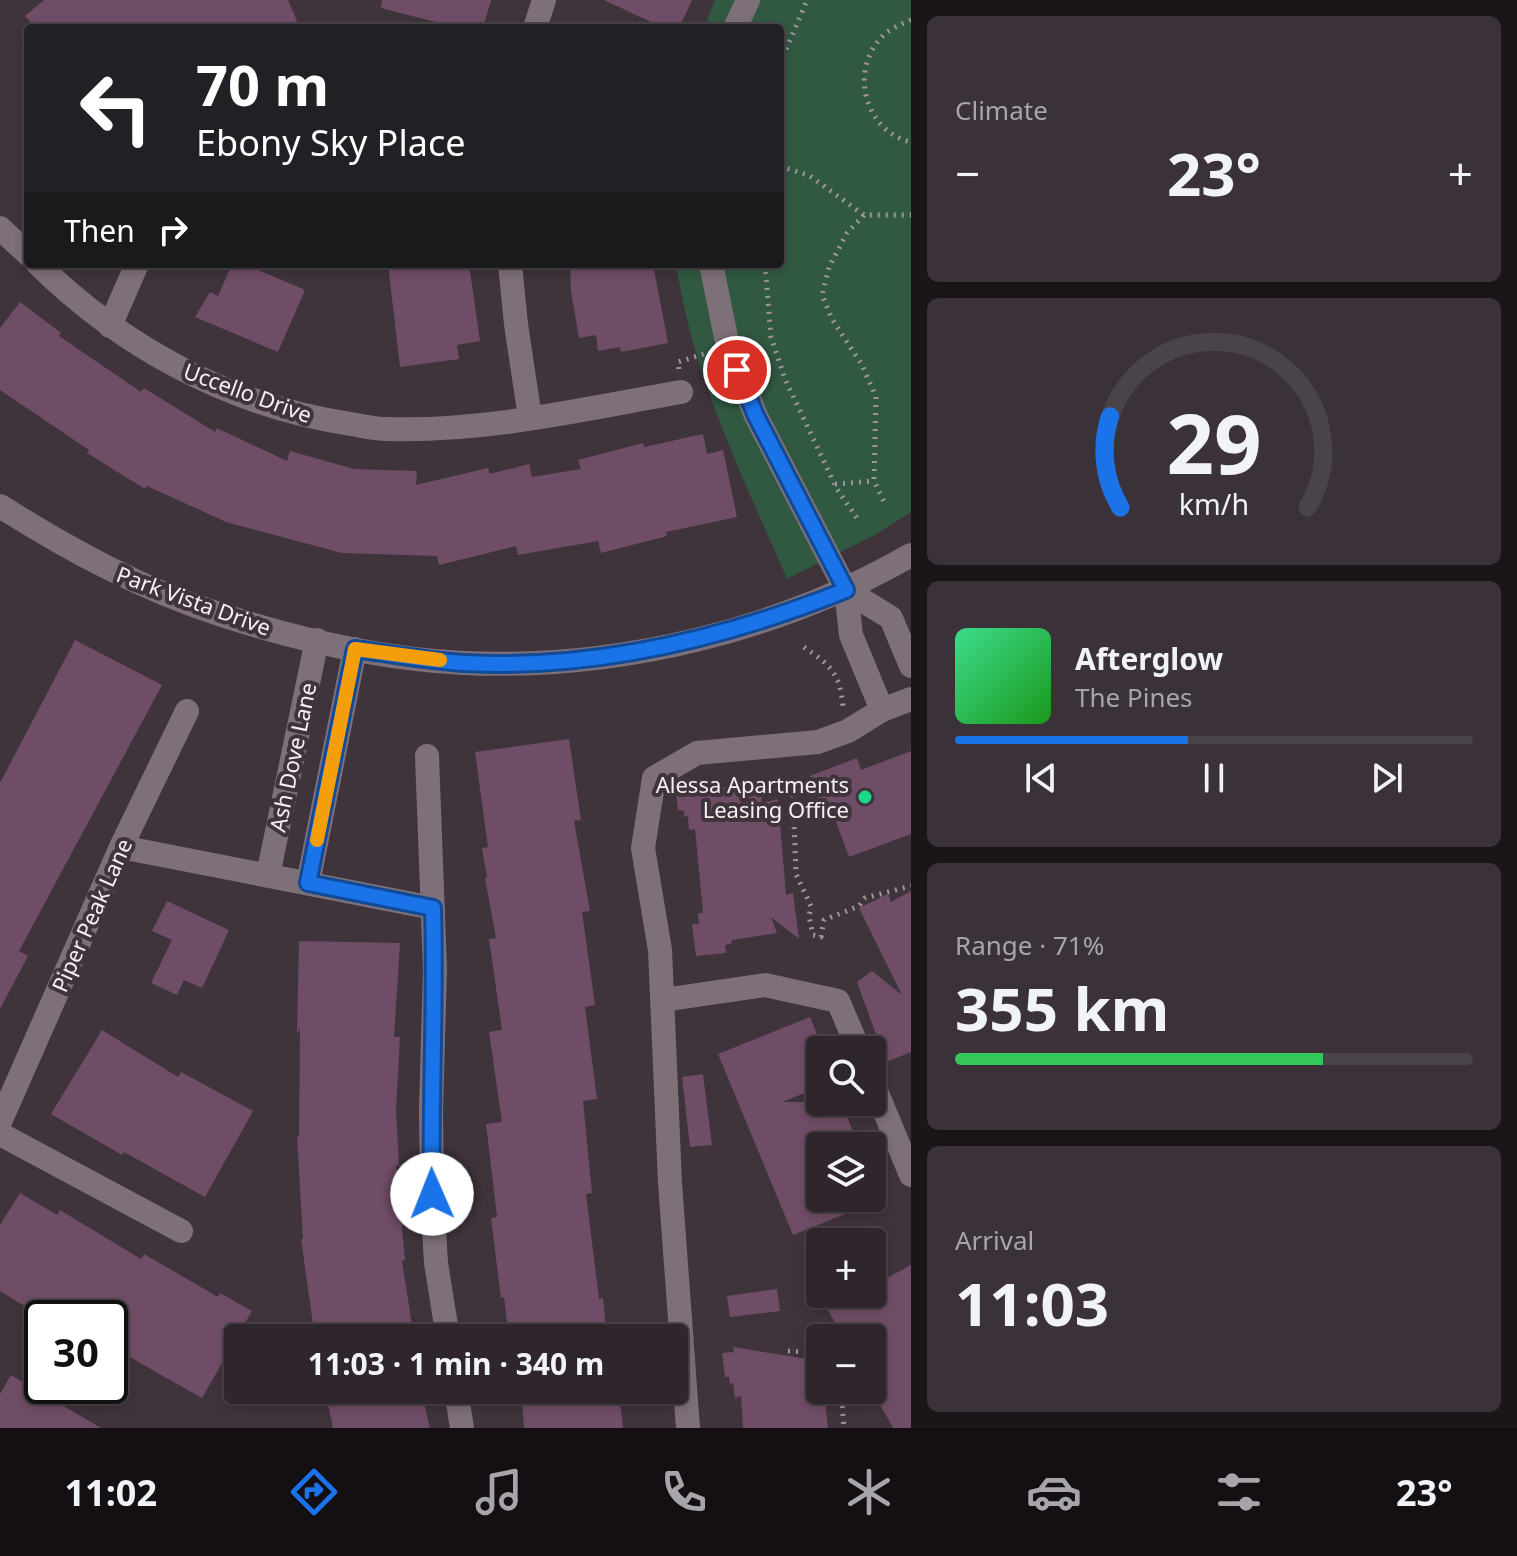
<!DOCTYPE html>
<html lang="en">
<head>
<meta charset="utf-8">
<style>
  :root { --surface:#2f262d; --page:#3b3239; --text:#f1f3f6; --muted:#a7a5aa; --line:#4a4349; --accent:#1a73e8 }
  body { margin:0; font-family:"Noto Sans",sans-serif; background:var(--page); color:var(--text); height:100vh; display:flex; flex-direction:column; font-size:30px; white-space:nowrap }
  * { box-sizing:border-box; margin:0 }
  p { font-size:26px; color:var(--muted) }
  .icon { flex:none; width:44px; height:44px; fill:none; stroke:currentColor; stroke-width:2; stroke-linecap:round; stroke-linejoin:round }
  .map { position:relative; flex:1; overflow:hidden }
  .drawer { display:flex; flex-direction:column; gap:16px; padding:16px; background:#1a1519; width:606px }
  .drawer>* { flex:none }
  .hud { position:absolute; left:24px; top:24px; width:760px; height:244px; border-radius:8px; box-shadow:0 4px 12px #0003,0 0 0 2px var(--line); background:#202124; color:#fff; overflow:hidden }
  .tools { position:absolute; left:806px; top:1036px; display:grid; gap:16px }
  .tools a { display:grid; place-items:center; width:80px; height:80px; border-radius:8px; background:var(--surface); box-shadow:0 4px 12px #0003,0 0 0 2px var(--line); font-size:40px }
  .speed { position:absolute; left:24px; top:1300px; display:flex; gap:16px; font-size:40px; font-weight:700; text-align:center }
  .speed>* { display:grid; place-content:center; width:104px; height:104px; border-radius:50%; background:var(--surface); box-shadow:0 4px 12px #0003,0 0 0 2px var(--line); line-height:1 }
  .speed .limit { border:4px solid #111; border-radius:12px; background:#fff; color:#111 }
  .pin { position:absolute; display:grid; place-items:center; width:68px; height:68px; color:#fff; margin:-34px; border:4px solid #fff; border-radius:50%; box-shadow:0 2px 8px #0007 }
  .me { position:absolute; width:88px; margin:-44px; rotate:359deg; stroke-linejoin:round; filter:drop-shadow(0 0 6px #0008) }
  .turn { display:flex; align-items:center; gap:28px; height:168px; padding:0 40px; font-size:36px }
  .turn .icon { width:104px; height:104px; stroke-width:2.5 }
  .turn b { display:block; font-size:56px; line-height:68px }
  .then { display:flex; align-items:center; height:76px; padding:0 40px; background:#0003; gap:16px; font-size:30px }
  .big { font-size:60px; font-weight:700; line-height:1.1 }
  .drawer .widget { flex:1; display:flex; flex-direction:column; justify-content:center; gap:12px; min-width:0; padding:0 28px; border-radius:12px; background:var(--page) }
  .drawer .dial { align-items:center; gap:0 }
  .dial svg { height:208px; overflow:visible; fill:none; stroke:var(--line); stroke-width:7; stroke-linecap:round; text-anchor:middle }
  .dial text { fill:var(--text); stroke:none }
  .song { display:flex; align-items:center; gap:24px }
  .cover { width:96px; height:96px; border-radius:12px; background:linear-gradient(135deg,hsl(150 70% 55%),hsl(120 70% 35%)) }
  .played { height:8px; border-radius:4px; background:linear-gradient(90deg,var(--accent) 45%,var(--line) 45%) }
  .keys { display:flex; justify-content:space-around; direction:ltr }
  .heat { display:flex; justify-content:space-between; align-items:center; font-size:44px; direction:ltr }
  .charge { height:12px; border-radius:6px; background:linear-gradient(90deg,#34c759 71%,var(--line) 0) }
  .trip { position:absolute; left:224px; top:1324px; width:464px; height:80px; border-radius:8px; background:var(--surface); box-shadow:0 4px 12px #0003,0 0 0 2px var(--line); font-weight:700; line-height:80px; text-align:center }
  .tabs { display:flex; height:128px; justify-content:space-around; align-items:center; background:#130f12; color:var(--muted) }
  .tabs .icon { width:56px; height:56px }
  .tabs .active { color:var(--accent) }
  .tabs b { font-size:36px; color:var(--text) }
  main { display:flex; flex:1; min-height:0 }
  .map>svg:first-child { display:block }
</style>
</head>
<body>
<main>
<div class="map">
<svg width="911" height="1428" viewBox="0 0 911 1428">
  <rect width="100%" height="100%" fill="#3f333c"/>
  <path fill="#315942" d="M715,0H911V512L877,534L787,579C742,475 693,377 676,264H780V28H704Z"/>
  <path fill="#704d67" d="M44,0H288L300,28H36L25,16Z
    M382,0H491L483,28H459L381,8Z
    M604,0H692L679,28H664Z
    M232,264H244L305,290L278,352L195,317L210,292L218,296Z
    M388,264H469L480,341L457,345L459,359L400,367Z
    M570,264H653L668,343L621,352L620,347L598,351L596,335L579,338L571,291Z
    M20,302L61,333L59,336L141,392L144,388L215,432L217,428L287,461L290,451L354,469L417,471L416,485L488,468L490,474L529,464L532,477L581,469L578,460L643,443L644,447L703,434L707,454L723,450L737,517L666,532L667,536L601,553L598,541L518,555L516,546L439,565L437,556L342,553L226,522L147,486L145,489L87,453L89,450L0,390V328Z
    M75,640L162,685L19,951L28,956L0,1009V783Z
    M569,739L581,820L574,821L590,911L582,912L595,1005L585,1007L597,1099L583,1101L592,1193L586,1194L599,1299L603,1298L607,1338H509L504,1297L501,1298L491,1218L497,1217L486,1124L502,1122L489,1032L502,1030L489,939L496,938L485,878L487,877L482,848L488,847L475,752Z
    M911,751V834L849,857L835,819L827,822L810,776L857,758L861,770Z
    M707,782V791L730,786L761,791L762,803L778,799L786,895L793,893L799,939L771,917L777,933L732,940L731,944L725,945L726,953L696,956L692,924H699L698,913H703L695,829L689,830L688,816L684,817V811L678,810L675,787Z
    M911,891V1052L886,1062L857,982L872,971L902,995L859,908L888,894L891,902Z
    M167,901L229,930L202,988L184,980L177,995L151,983L172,940L152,931Z
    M299,941L400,943L394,1037H400L396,1111L399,1166H396L405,1260L402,1261L414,1338H315L301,1239H303L297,1136L299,1137L300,1028L297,1034Z
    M810,1017L820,1042V1087L782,1102H841L859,1146H820V1198L882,1199L793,1235L718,1054Z
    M102,1030L178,1077L181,1072L253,1111L205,1197L124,1152L122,1155L51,1114Z
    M703,1074L712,1145L690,1147L682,1077Z
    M20,1193L57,1215L60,1210L141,1259L144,1254L218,1297L220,1293L252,1311L202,1398L110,1346V1318H44L0,1291V1225Z
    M911,1265V1428H893L872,1390V1338H843L828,1310L857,1294H872V1286Z
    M777,1289L780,1311L730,1317L727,1296Z
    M733,1347L820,1361V1390H824L828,1428H743L741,1396L735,1398L733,1383L730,1384L729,1377H725L722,1353L734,1352Z
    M11,1375L101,1428H0V1394Z
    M325,1390H421L430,1428H333Z
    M619,1391L623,1428H524L522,1402Z"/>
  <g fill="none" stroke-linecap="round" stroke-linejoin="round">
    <path stroke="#9f959c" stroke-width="5" stroke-dasharray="2 6" stroke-linecap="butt" d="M911,20C899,25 887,30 879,40C850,74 866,132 911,142
      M780,64L807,0
      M780,166L810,176L864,215H911
      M864,215L847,233L829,267L822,295L832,319L862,365L876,397L874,481L886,506
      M765,264L771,337L785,379L837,489L857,518
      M679,369L678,362L704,354
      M835,484L874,481
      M804,647C830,665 840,673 843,706
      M739,782L771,787L793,795L796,874L811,906L809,916L813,935L821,937L824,920L859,906L865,898L911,886
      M788,1351L820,1353
      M841,1390L844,1428"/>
    <path stroke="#7e7079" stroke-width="24" d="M535,28L544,0
      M735,28L748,0
      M0,228L28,254
      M38,264C121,346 229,405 345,423C359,425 373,429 387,429C486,432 584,409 681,392
      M510,264L516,324L530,418
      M711,264L728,347L756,416L846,590L851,635L882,710
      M110,326L137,264
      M0,506C70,550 143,590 222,615C299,640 383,659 464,663C617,670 779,631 911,555
      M846,590L891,618L911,666
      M427,756L435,969L431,1110L432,1194L436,1263L448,1338
      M121,847L433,908
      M268,875L317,640
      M308,883L355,649
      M663,1000L765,985L838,1001L859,1050
      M872,1081L911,1175
      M0,1122L121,847L187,711
      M0,1134L181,1231
      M456,1390L462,1428
      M688,1428L670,1183L660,950L643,848L654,778L697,753L818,742L848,731L882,710L911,699"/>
  </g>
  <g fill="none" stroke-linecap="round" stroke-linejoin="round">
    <defs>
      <path id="route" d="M432,1194C430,1099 436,1003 433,908L308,883L355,649C391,654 428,661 464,663C595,670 726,638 846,590L756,416L737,370"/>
    </defs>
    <use href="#route" stroke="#114b97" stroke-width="20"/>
    <use href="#route" stroke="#1a73e8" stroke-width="14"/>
    <path stroke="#f59e0b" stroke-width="14" d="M317,840L355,649L440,660"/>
  </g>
  <circle fill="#1bd988" stroke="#3f333c" stroke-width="3" cx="865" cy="797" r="8"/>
  <g text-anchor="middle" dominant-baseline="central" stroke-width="8" stroke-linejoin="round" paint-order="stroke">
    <g font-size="22" fill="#f7eff5" stroke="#3f333c">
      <text transform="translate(248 392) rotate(20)">Uccello Drive</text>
      <text transform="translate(194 600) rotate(20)">Park Vista Drive</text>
      <text transform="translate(292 757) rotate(-78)">Ash Dove Lane</text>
      <text transform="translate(91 915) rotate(-66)">Piper Peak Lane</text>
    </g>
    <g font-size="22" fill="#f7eff5" stroke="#3f333c" text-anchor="end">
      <text x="849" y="784">Alessa Apartments<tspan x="849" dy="25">Leasing Office</tspan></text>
    </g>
  </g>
</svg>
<div class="tools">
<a><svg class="icon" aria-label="search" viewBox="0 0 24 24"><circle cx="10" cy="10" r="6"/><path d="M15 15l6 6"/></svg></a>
<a><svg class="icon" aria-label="layers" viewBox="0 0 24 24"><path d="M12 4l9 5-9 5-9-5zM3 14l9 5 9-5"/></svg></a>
<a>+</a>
<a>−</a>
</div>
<div class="speed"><div class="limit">30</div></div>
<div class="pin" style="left:737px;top:370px;background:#d93025"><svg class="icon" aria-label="arrive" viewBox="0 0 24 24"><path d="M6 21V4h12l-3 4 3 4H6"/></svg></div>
<svg class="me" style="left:432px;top:1194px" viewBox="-20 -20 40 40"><circle r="19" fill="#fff"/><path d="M0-13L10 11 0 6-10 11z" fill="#1a73e8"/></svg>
<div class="trip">11:03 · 1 min · 340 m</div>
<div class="hud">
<div class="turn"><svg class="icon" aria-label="left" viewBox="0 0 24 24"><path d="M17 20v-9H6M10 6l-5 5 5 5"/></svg><div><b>70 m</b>Ebony Sky Place</div></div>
<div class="then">Then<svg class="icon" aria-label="right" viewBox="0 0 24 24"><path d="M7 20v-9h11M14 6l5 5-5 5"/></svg></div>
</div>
</div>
<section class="drawer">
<div class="widget"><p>Climate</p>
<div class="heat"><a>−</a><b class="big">23°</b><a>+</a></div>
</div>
<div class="widget dial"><svg viewBox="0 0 100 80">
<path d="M14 69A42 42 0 1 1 86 69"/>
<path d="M14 69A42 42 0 0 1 10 34" stroke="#1a73e8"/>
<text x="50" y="56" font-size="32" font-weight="700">29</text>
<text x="50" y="72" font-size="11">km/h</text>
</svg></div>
<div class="widget">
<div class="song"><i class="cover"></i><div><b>Afterglow</b><p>The Pines</p></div></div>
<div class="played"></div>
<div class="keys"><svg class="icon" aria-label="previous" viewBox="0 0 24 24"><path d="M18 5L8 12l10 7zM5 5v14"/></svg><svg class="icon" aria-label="pause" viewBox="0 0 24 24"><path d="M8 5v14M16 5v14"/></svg><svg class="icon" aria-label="next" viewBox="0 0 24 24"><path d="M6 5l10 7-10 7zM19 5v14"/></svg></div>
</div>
<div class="widget"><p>Range · 71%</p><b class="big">355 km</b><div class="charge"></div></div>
<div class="widget"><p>Arrival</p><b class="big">11:03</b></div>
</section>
</main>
<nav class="tabs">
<b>11:02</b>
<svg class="icon active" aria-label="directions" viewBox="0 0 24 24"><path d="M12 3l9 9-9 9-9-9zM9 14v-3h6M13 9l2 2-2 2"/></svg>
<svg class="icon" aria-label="music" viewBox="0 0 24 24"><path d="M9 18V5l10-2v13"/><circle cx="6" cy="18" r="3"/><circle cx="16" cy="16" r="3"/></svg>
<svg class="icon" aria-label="phone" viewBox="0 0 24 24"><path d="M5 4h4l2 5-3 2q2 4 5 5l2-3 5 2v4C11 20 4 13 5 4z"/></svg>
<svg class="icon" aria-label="climate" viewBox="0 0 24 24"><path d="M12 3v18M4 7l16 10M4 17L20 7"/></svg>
<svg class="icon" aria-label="car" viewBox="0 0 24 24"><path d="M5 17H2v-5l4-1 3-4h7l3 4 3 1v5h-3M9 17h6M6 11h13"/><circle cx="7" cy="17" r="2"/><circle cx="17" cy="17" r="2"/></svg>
<svg class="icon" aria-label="filters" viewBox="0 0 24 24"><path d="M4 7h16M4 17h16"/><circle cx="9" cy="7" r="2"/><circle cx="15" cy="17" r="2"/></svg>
<b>23°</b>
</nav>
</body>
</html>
